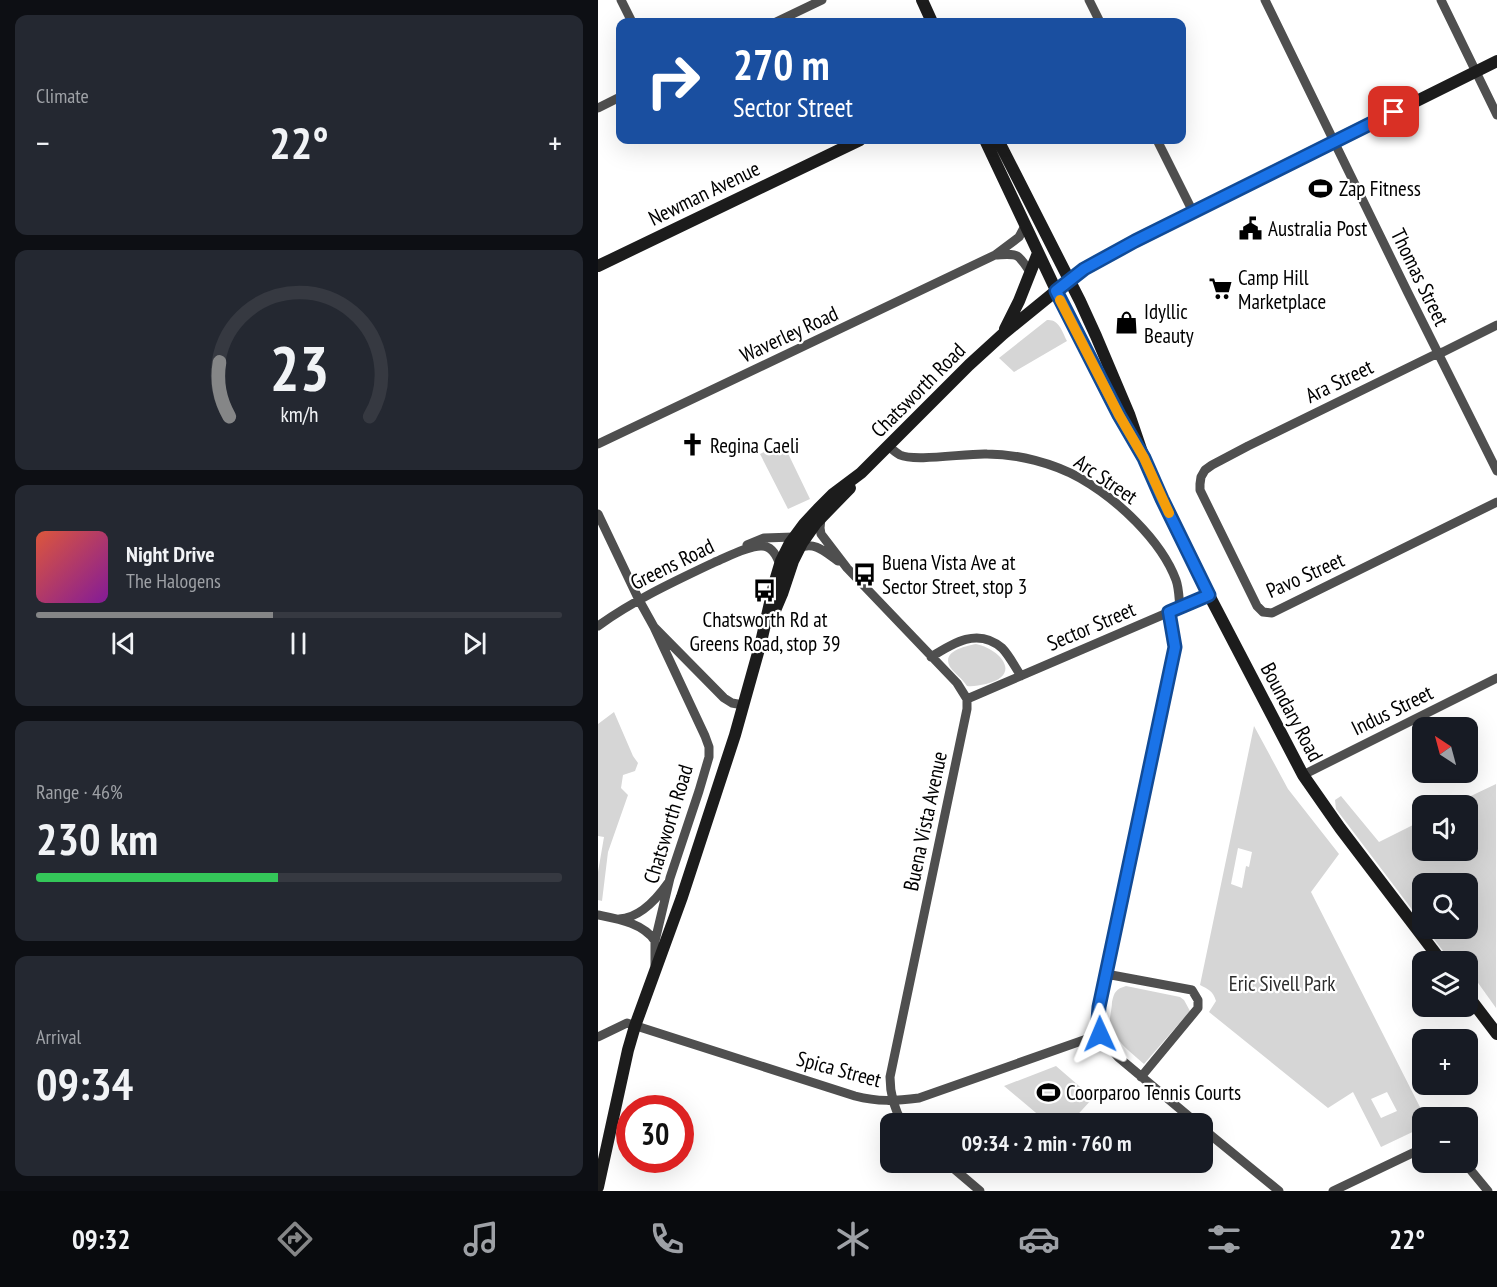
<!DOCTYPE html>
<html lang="en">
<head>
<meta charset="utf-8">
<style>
  :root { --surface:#171b24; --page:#242831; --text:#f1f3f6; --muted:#9ea1a6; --line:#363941; --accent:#858687 }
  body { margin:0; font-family:"PT Sans Narrow",sans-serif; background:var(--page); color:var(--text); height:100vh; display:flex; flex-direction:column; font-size:22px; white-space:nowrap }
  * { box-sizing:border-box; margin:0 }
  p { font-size:20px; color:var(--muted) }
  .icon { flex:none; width:33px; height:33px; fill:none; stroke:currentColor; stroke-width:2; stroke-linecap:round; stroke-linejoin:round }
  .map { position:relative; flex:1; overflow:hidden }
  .details { display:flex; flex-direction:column; gap:15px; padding:15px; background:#0d0f14; width:598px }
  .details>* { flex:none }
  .guide { position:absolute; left:18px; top:18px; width:570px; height:126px; border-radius:12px; box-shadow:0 6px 24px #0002; background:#1a4fa0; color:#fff; overflow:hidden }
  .needle { width:39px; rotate:324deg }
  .buttons { position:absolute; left:814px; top:717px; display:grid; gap:12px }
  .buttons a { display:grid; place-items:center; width:66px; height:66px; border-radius:12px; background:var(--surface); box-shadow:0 6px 24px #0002; font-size:30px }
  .speed { position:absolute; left:18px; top:1095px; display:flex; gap:12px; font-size:30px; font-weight:700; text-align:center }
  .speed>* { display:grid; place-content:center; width:78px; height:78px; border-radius:50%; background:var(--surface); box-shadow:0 6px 24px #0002; line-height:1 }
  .speed .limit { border:9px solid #d22; background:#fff; color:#111 }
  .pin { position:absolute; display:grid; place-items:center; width:51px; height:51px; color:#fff; margin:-26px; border-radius:12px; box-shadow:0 3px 9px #0006 }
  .me { position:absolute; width:66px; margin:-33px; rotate:359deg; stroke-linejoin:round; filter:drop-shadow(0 0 4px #0008) }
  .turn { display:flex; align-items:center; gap:21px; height:126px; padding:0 18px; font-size:27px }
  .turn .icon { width:78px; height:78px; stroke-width:2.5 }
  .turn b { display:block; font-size:42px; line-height:51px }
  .big { font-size:45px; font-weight:700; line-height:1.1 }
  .details .card { flex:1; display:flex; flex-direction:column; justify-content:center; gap:9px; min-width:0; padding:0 21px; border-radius:12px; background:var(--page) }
  .details .dial { align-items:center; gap:0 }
  .dial svg { height:156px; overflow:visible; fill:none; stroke:var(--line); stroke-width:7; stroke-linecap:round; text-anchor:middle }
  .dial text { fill:var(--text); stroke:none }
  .song { display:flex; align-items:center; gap:18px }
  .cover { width:72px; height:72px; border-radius:9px; background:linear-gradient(135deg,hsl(10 70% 55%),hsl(290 70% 35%)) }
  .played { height:6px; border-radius:3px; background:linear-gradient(90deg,var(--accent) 45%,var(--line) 45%) }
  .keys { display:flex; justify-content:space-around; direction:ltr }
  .heat { display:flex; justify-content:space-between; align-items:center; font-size:33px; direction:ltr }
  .charge { height:9px; border-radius:4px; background:linear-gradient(90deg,#34c759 46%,var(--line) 0) }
  .trip { position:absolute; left:282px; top:1113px; width:333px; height:60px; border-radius:12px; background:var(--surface); box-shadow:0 6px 24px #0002; font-weight:700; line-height:60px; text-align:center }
  .tab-bar { display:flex; height:96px; justify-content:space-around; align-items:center; background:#090b0e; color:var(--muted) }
  .tab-bar .icon { width:42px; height:42px }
  .tab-bar .selected { color:var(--accent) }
  .tab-bar b { font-size:27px; color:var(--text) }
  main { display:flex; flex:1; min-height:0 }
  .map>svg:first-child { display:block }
</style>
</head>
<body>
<main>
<section class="details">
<div class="card"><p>Climate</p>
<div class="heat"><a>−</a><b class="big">22°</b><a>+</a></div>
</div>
<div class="card dial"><svg viewBox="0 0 100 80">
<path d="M14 69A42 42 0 1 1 86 69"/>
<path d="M14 69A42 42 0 0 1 9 41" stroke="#858687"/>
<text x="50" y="56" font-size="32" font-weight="700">23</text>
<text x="50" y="72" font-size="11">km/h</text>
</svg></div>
<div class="card">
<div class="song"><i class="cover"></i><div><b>Night Drive</b><p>The Halogens</p></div></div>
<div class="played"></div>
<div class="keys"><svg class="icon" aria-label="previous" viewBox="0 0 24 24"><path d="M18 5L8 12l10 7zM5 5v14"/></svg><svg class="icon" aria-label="pause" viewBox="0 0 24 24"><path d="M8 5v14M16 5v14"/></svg><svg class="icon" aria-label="next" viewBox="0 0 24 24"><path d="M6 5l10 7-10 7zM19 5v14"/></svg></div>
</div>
<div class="card"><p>Range · 46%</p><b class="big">230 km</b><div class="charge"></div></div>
<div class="card"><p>Arrival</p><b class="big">09:34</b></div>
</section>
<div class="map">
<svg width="899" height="1191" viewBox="0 0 899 1191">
  <rect width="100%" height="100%" fill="#fff"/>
  <path fill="#d6d6d6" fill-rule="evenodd" d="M449,320C461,319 464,331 469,341L416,372L401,358Z
    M185,443L212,499L190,509L162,454Z
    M378,644C402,649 425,675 388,684C381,685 375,687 369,686C364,678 357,674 352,667C343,651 368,646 378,644Z
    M16,712L35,756L40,763L37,771L25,775L23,788L30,795L10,852L4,901L0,900V872L6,837L0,836V724Z
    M656,726L690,789L741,854L713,892L827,1117L825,1118V1127L783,1147L755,1092L730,1108L611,1012L618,1001C615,991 610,989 602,985ZM640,848L654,852L651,867L648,866L644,888L633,884ZM789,1092L799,1111L783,1118L773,1099Z
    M898,784V1008L878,980L870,974V962L853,961L828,929L870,928V884H825V924L738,809L737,800L743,796L781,842L825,820V850H870V806L854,805Z
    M528,986L582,997L586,1000L592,1011L546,1064C536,1055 515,1039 512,1025C511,1018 514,1009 514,1002C516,992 518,989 528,986Z
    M458,1066L495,1098L472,1123H450L406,1086Z"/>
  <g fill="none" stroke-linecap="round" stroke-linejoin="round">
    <path stroke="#4f4f4f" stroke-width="9" d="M23,0L34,22
      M491,0L502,22
      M667,0L810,293L899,471
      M843,0L899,115
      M178,22L224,0
      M0,108L22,97
      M559,140L595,212
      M397,255C420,254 419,252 432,272
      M899,325L845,352L834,356L650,446L614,465L607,470L603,477L602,484V490L659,606L665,612L674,613L680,610L899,502
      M0,444L397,255L421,237L427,226
      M291,447C294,449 298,453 302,455C317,462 369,453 389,454C420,454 455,463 482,478C519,499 563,540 578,580C581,588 581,599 582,608
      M0,514L41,600L56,627L126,698L134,703L145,705
      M223,518L222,528L223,534L249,568L359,683L369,699V709L292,1077C292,1094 296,1109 305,1124
      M149,545L166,538L196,537
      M201,548C217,541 227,552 240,561
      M571,612L577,647L501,1007C500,1031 504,1040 520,1057L600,1124
      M0,626C36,600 77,581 117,562C129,557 151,545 164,546C174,546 179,556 182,565
      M56,627L107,736L111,747V757L101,791L72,878L57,941V965
      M333,657C355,643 380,627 404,648C411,655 417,667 423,676
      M369,699L611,595
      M705,775L899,678
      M0,915C20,919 45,923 57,941
      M21,919C42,918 58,900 70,883
      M508,974L594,990L600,1000V1008L543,1077
      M0,1037L29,1023L257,1096C280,1102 298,1101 321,1098L503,1034
      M604,1128L681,1191
      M348,1162L382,1191
      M866,1162L890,1191
      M735,1191L825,1148"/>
    <path stroke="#1c1c1c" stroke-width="12" d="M324,0L334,22
      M387,140L465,305L521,415L533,436
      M400,140L482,301L498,336L531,414L546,458L564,499L611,595L705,775L742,828L844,962
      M0,266L262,140
      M407,329L421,301L440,253
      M173,620L184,594L195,561L204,543L218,523L252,488
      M870,996L899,1034
      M0,1187L30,1050L37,1026L84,897L137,735L163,642L177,581L183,561L192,543L206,524L220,509L235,494L263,473L371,365L405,334L480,273L537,241L899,61"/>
  </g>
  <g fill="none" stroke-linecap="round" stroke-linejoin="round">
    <defs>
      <path id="route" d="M502,1034L500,1020L501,1007L577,647L571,612L611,595L564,499L546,458L521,415L458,291L486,269L537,241L796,112"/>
    </defs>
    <use href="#route" stroke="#114b97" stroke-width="15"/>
    <use href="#route" stroke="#1a73e8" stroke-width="10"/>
    <path stroke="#f59e0b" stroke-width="10" d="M462,300L521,415L546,458L571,513"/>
  </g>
  <defs>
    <symbol id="stadium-bare" viewBox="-9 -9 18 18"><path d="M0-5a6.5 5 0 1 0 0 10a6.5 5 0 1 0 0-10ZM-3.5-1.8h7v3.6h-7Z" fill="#000" stroke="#fff" stroke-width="2.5" paint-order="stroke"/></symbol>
    <symbol id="civic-bare" viewBox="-9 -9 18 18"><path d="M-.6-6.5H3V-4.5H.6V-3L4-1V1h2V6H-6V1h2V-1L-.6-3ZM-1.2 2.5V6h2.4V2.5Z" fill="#000" stroke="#fff" stroke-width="2.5" paint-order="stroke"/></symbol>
    <symbol id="supermarket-bare" viewBox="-9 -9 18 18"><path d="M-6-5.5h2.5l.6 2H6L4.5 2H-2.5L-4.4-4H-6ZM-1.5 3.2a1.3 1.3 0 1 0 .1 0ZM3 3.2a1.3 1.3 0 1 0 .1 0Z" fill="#000" stroke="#fff" stroke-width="2.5" paint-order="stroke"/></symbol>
    <symbol id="shop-bare" viewBox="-9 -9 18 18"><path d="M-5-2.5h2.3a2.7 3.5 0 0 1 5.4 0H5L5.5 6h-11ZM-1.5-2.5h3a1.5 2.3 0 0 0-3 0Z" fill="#000" stroke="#fff" stroke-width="2.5" paint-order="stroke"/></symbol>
    <symbol id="church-bare" viewBox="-9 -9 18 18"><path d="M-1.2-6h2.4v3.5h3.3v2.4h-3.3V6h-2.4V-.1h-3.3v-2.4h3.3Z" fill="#000" stroke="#fff" stroke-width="2.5" paint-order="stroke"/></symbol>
    <symbol id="bus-bare" viewBox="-9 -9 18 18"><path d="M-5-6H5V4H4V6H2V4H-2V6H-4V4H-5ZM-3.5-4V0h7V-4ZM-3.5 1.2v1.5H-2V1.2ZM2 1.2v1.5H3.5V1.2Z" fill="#000" stroke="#fff" stroke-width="2.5" paint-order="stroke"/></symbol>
  </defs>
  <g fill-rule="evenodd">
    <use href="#stadium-bare" x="706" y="172" width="33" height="33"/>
    <use href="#civic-bare" x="636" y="212" width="33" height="33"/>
    <use href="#supermarket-bare" x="606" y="272" width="33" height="33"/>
    <use href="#shop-bare" x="512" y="306" width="33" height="33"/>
    <use href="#church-bare" x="78" y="428" width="33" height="33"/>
    <use href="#bus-bare" x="250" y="558" width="33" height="33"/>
    <use href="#bus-bare" x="150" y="574" width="33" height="33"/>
    <use href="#stadium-bare" x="434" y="1076" width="33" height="33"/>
  </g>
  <g text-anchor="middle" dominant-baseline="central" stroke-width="4.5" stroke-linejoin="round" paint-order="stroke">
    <g font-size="21" fill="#000" stroke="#fff" text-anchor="start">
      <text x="741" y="188">Zap Fitness</text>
      <text x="670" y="228">Australia Post</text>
      <text x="640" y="277">Camp Hill<tspan x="640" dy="24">Marketplace</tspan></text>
      <text x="546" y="311">Idyllic<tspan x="546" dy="24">Beauty</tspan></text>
      <text x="112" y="445">Regina Caeli</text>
      <text x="284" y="562">Buena Vista Ave at<tspan x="284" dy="24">Sector Street, stop 3</tspan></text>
      <text x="167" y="619" text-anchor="middle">Chatsworth Rd at<tspan x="167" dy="24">Greens Road, stop 39</tspan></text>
      <text x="468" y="1092">Coorparoo Tennis Courts</text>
    </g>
    <g font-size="21" fill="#000" stroke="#fff">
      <text transform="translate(106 193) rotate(-26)">Newman Avenue</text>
      <text transform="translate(822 277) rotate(64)">Thomas Street</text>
      <text transform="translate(191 334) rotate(-25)">Waverley Road</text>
      <text transform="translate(741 381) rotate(-26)">Ara Street</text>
      <text transform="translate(320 390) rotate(-45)">Chatsworth Road</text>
      <text transform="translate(508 479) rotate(34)">Arc Street</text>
      <text transform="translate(74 564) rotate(-26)">Greens Road</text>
      <text transform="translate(707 575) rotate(-24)">Pavo Street</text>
      <text transform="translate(493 626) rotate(-23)">Sector Street</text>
      <text transform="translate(794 710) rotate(-26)">Indus Street</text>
      <text transform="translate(694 712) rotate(62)">Boundary Road</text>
      <text transform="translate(327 821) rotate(-78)">Buena Vista Avenue</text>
      <text transform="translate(70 824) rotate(-73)">Chatsworth Road</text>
      <text transform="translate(241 1069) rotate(15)">Spica Street</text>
    </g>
    <g font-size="21" fill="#2d2d2d" stroke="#fff">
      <text x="684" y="983">Eric Sivell Park</text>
    </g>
  </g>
</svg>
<div class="buttons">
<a><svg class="needle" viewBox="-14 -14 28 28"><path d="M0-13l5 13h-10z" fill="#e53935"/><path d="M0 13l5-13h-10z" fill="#9ea1a6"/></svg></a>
<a><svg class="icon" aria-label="sound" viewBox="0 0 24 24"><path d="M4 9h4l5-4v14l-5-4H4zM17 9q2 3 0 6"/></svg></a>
<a><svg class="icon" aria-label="search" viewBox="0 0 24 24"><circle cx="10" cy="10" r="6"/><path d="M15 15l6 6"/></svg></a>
<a><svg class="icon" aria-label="layers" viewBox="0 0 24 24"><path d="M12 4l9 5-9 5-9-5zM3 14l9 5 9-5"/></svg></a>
<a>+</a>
<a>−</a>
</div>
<div class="speed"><div class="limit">30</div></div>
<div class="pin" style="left:796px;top:112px;background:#d93025"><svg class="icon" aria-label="arrive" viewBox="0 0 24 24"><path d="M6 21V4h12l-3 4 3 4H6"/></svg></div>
<svg class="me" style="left:502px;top:1034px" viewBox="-20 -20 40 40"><path d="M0-17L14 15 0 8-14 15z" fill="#1a73e8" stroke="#fff" stroke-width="4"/></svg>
<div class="trip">09:34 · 2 min · 760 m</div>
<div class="guide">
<div class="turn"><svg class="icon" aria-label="right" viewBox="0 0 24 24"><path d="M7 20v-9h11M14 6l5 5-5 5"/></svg><div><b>270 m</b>Sector Street</div></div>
</div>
</div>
</main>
<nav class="tab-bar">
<b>09:32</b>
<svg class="icon selected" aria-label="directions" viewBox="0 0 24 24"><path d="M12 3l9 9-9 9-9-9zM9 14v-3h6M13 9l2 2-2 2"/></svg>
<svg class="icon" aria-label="music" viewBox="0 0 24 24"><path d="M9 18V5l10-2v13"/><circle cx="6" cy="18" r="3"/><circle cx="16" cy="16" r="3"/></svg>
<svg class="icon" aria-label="phone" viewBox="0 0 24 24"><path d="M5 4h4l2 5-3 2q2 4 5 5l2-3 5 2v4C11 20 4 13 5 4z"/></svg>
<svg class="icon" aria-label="climate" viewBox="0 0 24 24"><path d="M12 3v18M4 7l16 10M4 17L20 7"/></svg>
<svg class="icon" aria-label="car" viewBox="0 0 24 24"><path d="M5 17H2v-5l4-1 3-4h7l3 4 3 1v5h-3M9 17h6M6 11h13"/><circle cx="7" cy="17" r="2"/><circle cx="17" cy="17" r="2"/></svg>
<svg class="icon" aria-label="filters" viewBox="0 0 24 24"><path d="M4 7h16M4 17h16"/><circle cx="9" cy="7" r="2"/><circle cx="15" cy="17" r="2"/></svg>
<b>22°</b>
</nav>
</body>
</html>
